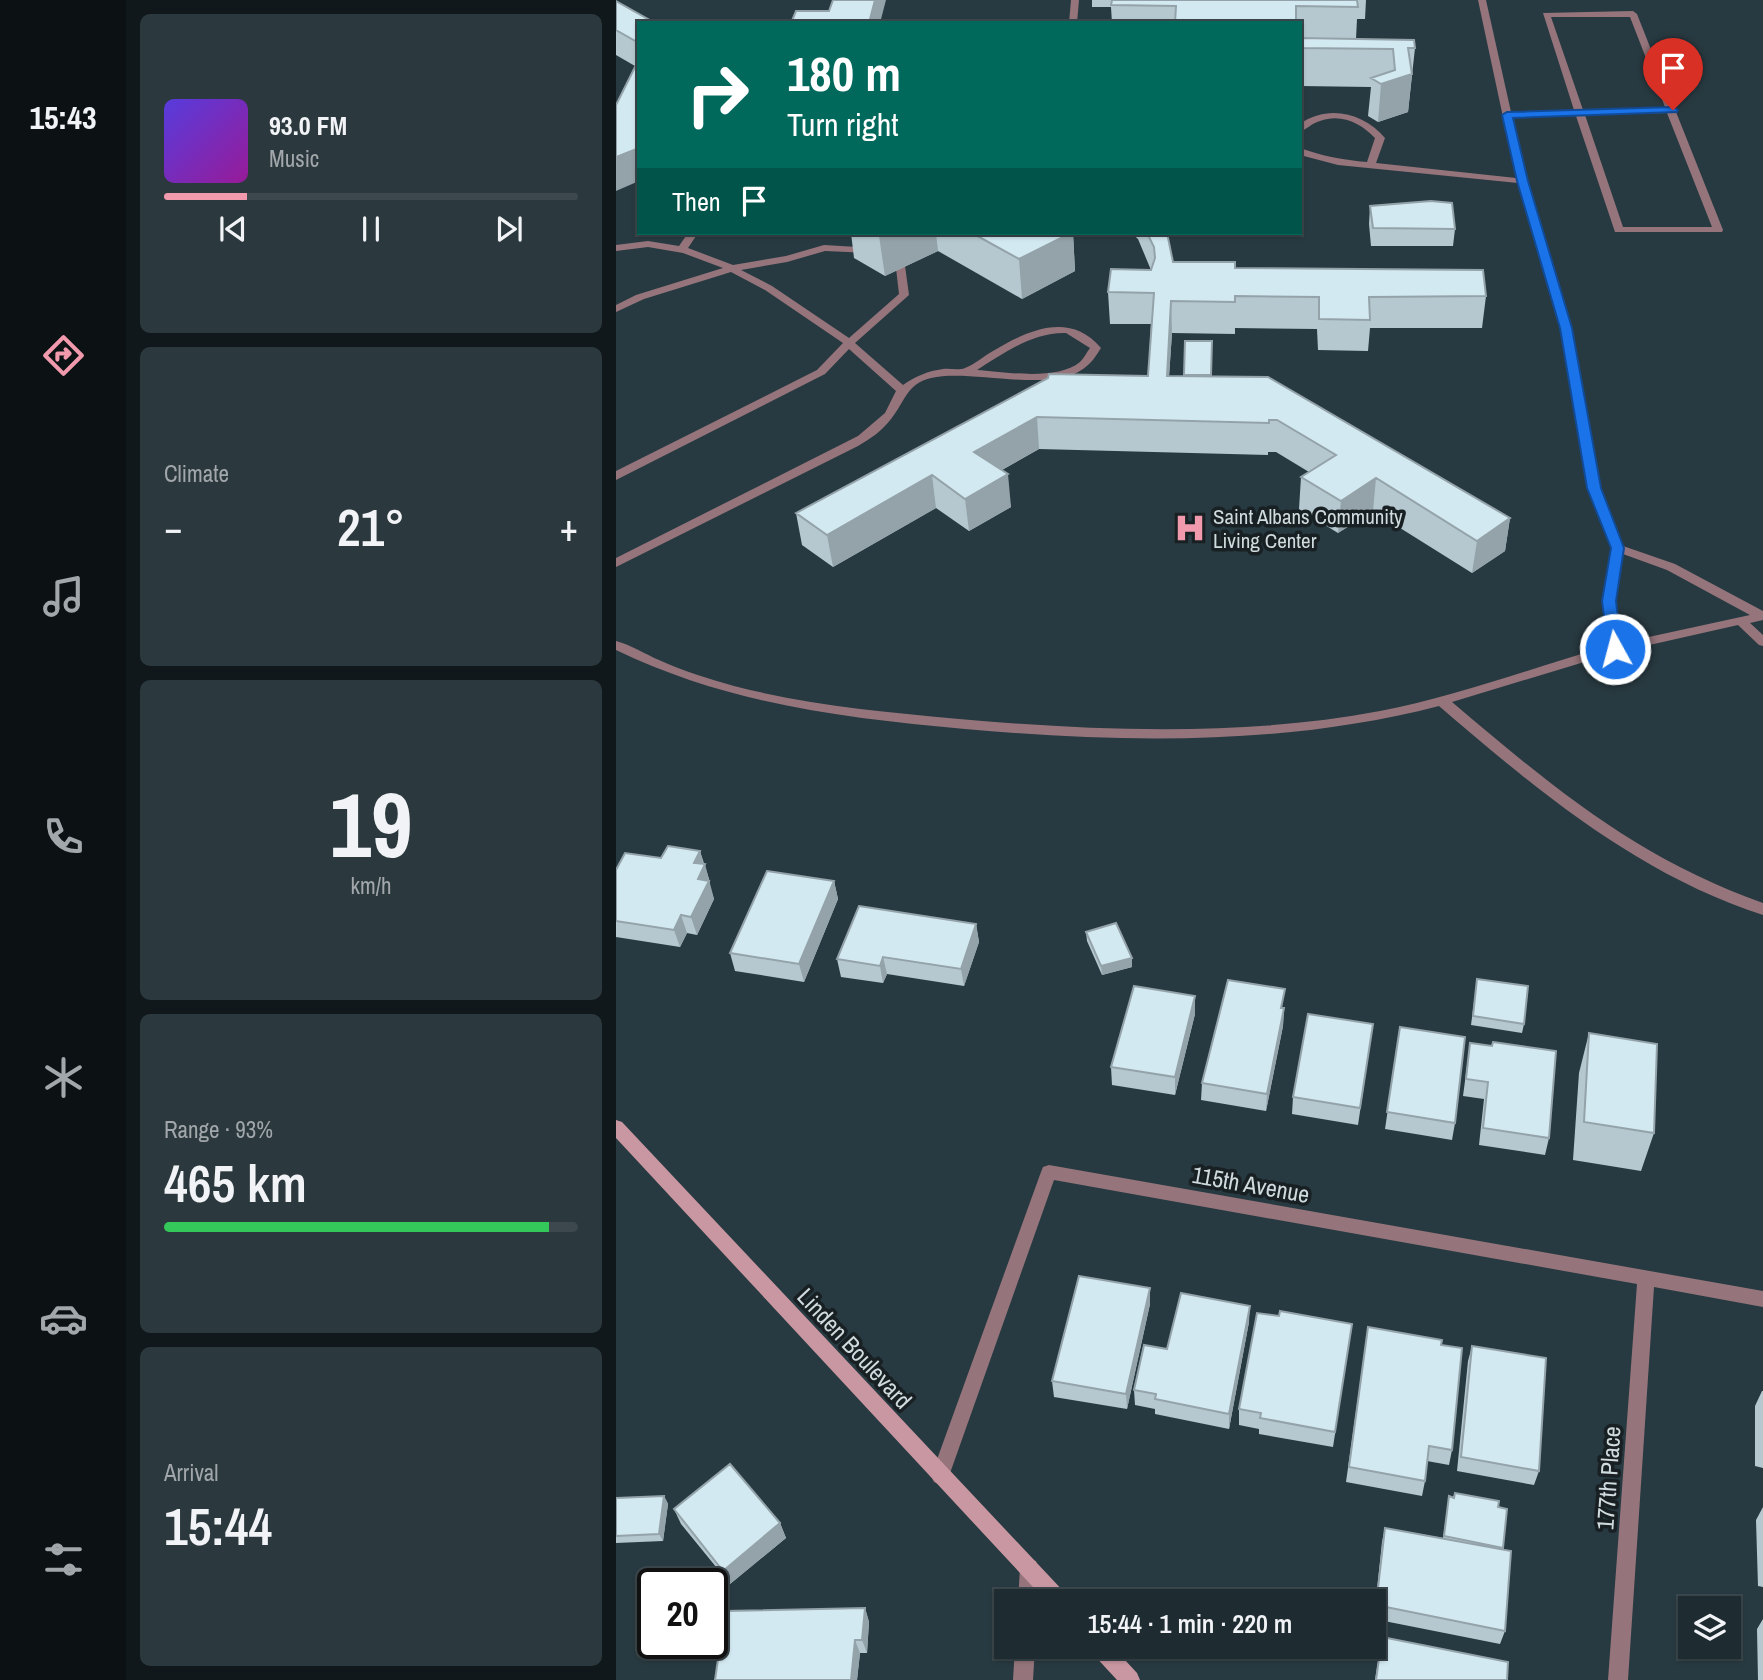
<!DOCTYPE html>
<html lang="en">
<head>
<meta charset="utf-8">
<style>
  :root { --surface:#1e2c31; --page:#2b383d; --text:#f1f3f6; --muted:#a1a7ab; --line:#3c484d; --accent:#f29aad }
  body { margin:0; font-family:"Archivo Narrow",sans-serif; background:var(--page); color:var(--text); height:100vh; display:flex; flex-direction:column; font-size:26px; white-space:nowrap }
  * { box-sizing:border-box; margin:0 }
  p { font-size:23px; color:var(--muted) }
  .icon { flex:none; width:38px; height:38px; fill:none; stroke:currentColor; stroke-width:2; stroke-linecap:round; stroke-linejoin:round }
  .map { position:relative; flex:1; overflow:hidden }
  .details { display:flex; flex-direction:column; gap:14px; padding:14px; background:#10181b; width:490px }
  .details>* { flex:none }
  .guide { position:absolute; left:21px; top:21px; width:665px; height:214px; border-radius:0px; box-shadow:0 2px 5px #0004,0 0 0 2px var(--line); background:#00695c; color:#fff; overflow:hidden }
  .fabs { position:absolute; left:1062px; top:1596px; display:grid; gap:14px }
  .fabs a { display:grid; place-items:center; width:63px; height:63px; border-radius:0px; background:var(--surface); box-shadow:0 2px 5px #0004,0 0 0 2px var(--line); font-size:35px }
  .speed { position:absolute; left:21px; top:1568px; display:flex; gap:14px; font-size:35px; font-weight:700; text-align:center }
  .speed>* { display:grid; place-content:center; width:91px; height:91px; border-radius:50%; background:var(--surface); box-shadow:0 2px 5px #0004,0 0 0 2px var(--line); line-height:1 }
  .speed .limit { border:4px solid #111; border-radius:10px; background:#fff; color:#111 }
  .pin { position:absolute; display:grid; place-items:center; width:60px; height:60px; color:#fff; margin:-72px -30px; border-radius:50% 50% 50% 0; rotate:-45deg; box-shadow:0 0 7px #0007 }
  .pin .icon { rotate:45deg }
  .me { position:absolute; width:77px; margin:-38px; rotate:353deg; stroke-linejoin:round; filter:drop-shadow(0 0 5px #0008) }
  .turn { display:flex; align-items:center; gap:24px; height:147px; padding:0 35px; font-size:32px }
  .turn .icon { width:91px; height:91px; stroke-width:2.5 }
  .turn b { display:block; font-size:49px; line-height:60px }
  .then { display:flex; align-items:center; height:66px; padding:0 35px; background:#0003; gap:14px; font-size:26px }
  .big { font-size:52px; font-weight:600; line-height:1.1 }
  .details .widget { flex:1; display:flex; flex-direction:column; justify-content:center; gap:10px; min-width:0; padding:0 24px; border-radius:10px; background:var(--page) }
  .details .dial { align-items:center; gap:0 }
  .dial b { font-size:91px; line-height:1 }
  .song { display:flex; align-items:center; gap:21px }
  .cover { width:84px; height:84px; border-radius:10px; background:linear-gradient(135deg,hsl(250 70% 55%),hsl(300 70% 35%)) }
  .played { height:7px; border-radius:4px; background:linear-gradient(90deg,var(--accent) 20%,var(--line) 20%) }
  .keys { display:flex; justify-content:space-around; direction:ltr }
  .heat { display:flex; justify-content:space-between; align-items:center; font-size:38px; direction:ltr }
  .charge { height:10px; border-radius:5px; background:linear-gradient(90deg,#34c759 93%,var(--line) 0) }
  .trip { position:absolute; left:378px; top:1589px; width:392px; height:70px; border-radius:0px; background:var(--surface); box-shadow:0 2px 5px #0004,0 0 0 2px var(--line); font-weight:600; line-height:70px; text-align:center }
  main { display:flex; flex:1; min-height:0 }
  .tabs { display:flex; flex-direction:column; width:126px; justify-content:space-around; align-items:center; background:#0c1214; color:var(--muted) }
  .tabs .icon { width:49px; height:49px }
  .tabs .on { color:var(--accent) }
  .tabs b { font-size:32px; color:var(--text) }
  .map>svg:first-child { display:block }
</style>
</head>
<body>
<main>
<nav class="tabs">
<b>15:43</b>
<svg class="icon on" aria-label="directions" viewBox="0 0 24 24"><path d="M12 3l9 9-9 9-9-9zM9 14v-3h6M13 9l2 2-2 2"/></svg>
<svg class="icon" aria-label="music" viewBox="0 0 24 24"><path d="M9 18V5l10-2v13"/><circle cx="6" cy="18" r="3"/><circle cx="16" cy="16" r="3"/></svg>
<svg class="icon" aria-label="phone" viewBox="0 0 24 24"><path d="M5 4h4l2 5-3 2q2 4 5 5l2-3 5 2v4C11 20 4 13 5 4z"/></svg>
<svg class="icon" aria-label="climate" viewBox="0 0 24 24"><path d="M12 3v18M4 7l16 10M4 17L20 7"/></svg>
<svg class="icon" aria-label="car" viewBox="0 0 24 24"><path d="M5 17H2v-5l4-1 3-4h7l3 4 3 1v5h-3M9 17h6M6 11h13"/><circle cx="7" cy="17" r="2"/><circle cx="17" cy="17" r="2"/></svg>
<svg class="icon" aria-label="filters" viewBox="0 0 24 24"><path d="M4 7h16M4 17h16"/><circle cx="9" cy="7" r="2"/><circle cx="15" cy="17" r="2"/></svg>
</nav>
<section class="details">
<div class="widget">
<div class="song"><i class="cover"></i><div><b>93.0 FM</b><p>Music</p></div></div>
<div class="played"></div>
<div class="keys"><svg class="icon" aria-label="previous" viewBox="0 0 24 24"><path d="M18 5L8 12l10 7zM5 5v14"/></svg><svg class="icon" aria-label="pause" viewBox="0 0 24 24"><path d="M8 5v14M16 5v14"/></svg><svg class="icon" aria-label="next" viewBox="0 0 24 24"><path d="M6 5l10 7-10 7zM19 5v14"/></svg></div>
</div>
<div class="widget"><p>Climate</p>
<div class="heat"><a>−</a><b class="big">21°</b><a>+</a></div>
</div>
<div class="widget dial"><b>19</b><p>km/h</p></div>
<div class="widget"><p>Range · 93%</p><b class="big">465 km</b><div class="charge"></div></div>
<div class="widget"><p>Arrival</p><b class="big">15:44</b></div>
</section>
<div class="map">
<svg width="1147" height="1680" viewBox="0 0 1147 1680">
  <rect width="100%" height="100%" fill="#283a41"/>
  <g fill="none" stroke-linecap="round" stroke-linejoin="round">
    <path fill="#95757b" fill-rule="evenodd" d="M455,0H463L461,23H453Z
      M862,0H870L895,112L958,110L927,13L1017,11L1021,14L1058,108L1062,110L1060,112L1107,230L1106,232H999L960,116L897,118L911,181L955,329L984,488L1007,546L1059,564L1147,611V620L1134,623L1147,635V646L1143,645L1122,625L998,653L836,702C936,787 1022,859 1147,903V915C1021,874 922,791 823,706C669,746 507,743 349,729C227,718 112,704 0,650V641C15,645 29,654 43,660C67,671 93,679 118,686C191,705 268,712 343,719C482,731 626,737 764,711C841,696 916,668 992,646L987,601L996,548L972,488L945,329L902,183L722,165L684,155V148C706,156 727,160 751,162L759,138C745,123 725,113 704,121C696,123 691,129 684,132V124C712,104 748,113 769,138L760,163L900,178ZM935,17H1014L1049,107L967,110ZM1051,113L1096,227H1007L969,115ZM1007,554L1051,570L1134,615L1005,643L999,601Z
      M72,233H82L72,248L117,265L170,256L208,245L258,248L259,250L254,253L209,251L171,262L125,270L156,286L233,338L283,294L280,268L289,266L293,295L239,343L287,385C300,376 312,371 327,369C334,368 342,371 349,368C358,365 368,356 377,351C412,330 454,311 485,348C481,354 477,361 472,365C440,396 356,368 315,378C290,384 289,402 275,419C266,431 254,439 242,446L0,567V558L242,436L269,413L280,391L233,349L209,374L0,480V471L201,370L227,343L149,290L115,272L28,299L0,312V305L20,295L107,268L67,253L32,247L0,251V245L32,241L63,246ZM450,333L474,348C471,352 468,358 464,362C441,381 389,372 361,370C388,353 417,332 450,333Z"/>
    <path fill="#95757b" fill-rule="evenodd" d="M433,1165L1147,1291V1307L1038,1287L1012,1680H992L1021,1284L438,1180L333,1476L330,1482L324,1485L318,1482L315,1476L425,1172L427,1167Z
      M413,1559L420,1561L422,1568L421,1601H402L404,1568L406,1561Z
      M399,1647H419L417,1680H397Z"/>
    <path fill="#c997a1" fill-rule="evenodd" d="M0,1120L6,1122L450,1594L452,1601H430L0,1138Z
      M474,1647H497L521,1673L524,1680H501L477,1654Z"/>
  </g>
  <path fill="#b5c8cf" d="M476,0H750L749,19H741L740,39L799,48L792,112L762,122L752,116L755,87L684,86V23H496L495,7H476Z
    M0,1L23,23V181L19,66L0,55Z
    M754,206L839,229L837,246H755L753,224Z
    M235,233H457L459,271L406,299L322,251L269,276L238,258Z
    M515,233H551L557,262L870,296L866,328H754L752,351L702,350L701,329L619,328V334L556,333L553,376H595L894,518L889,551L856,573L757,511L722,533L683,509L685,477L693,472L660,452H652V455L423,449L386,470L395,507L353,531L320,508L217,567L186,545L180,513L432,378L532,376L535,324H494L492,292L535,270L522,239Z
    M84,851L94,882L93,884L98,899L81,935L71,933L64,947L0,937V870L45,858Z
    M218,881L222,899L188,982L119,971L114,953Z
    M360,924L363,942L348,986L271,974L267,983L225,977L221,959Z
    M470,932L516,958V967L486,975L471,941Z
    M861,979L908,1024L906,1033L855,1025Z
    M667,1008H668L667,1026L650,1111L585,1100L586,1083Z
    M579,1014L559,1095L496,1085L495,1067Z
    M757,1024L742,1125L676,1114L677,1097Z
    M784,1027L839,1123L836,1140L769,1129Z
    M973,1033L1038,1133L1025,1171L957,1160L963,1073Z
    M854,1043L933,1138L929,1155L863,1145L868,1099L847,1096Z
    M534,1288V1304L511,1409L438,1397L436,1381Z
    M663,1316L736,1324L717,1447L643,1434V1429L623,1425V1409Z
    M633,1322L613,1429L539,1414V1409L519,1405L518,1390L551,1349Z
    M752,1327L825,1345L836,1450L833,1465L811,1461L809,1481L806,1496L730,1482Z
    M856,1346L923,1471L918,1485L841,1471L852,1361Z
    M1146,1391H1147V1468L1139,1466V1406Z
    M839,1493L891,1509L887,1549L889,1631L884,1644L758,1619L766,1542L769,1528L827,1538L833,1496L838,1498Z
    M48,1496L52,1504L47,1541L0,1543V1498Z
    M1147,1507V1587L1142,1586L1140,1520Z
    M58,1509L164,1523L170,1538L114,1584L65,1524Z
    M249,1608L253,1622L251,1653H244L241,1680H99Z
    M1147,1619V1680H1142L1141,1629Z
    M766,1637L891,1680H759Z"/>
  <path fill="#94a3a9" d="M259,0H270L264,23H253Z
    M796,74L792,112L762,122L765,84Z
    M23,148V181L0,191V157Z
    M271,233H320L322,251L269,276L263,236Z
    M455,233H457L459,271L406,299L403,259Z
    M555,301L556,333L551,408V376Z
    M421,417L423,449L361,484L358,452Z
    M392,474L395,507L353,531L349,499Z
    M316,475L320,508L217,567L211,535Z
    M760,478L757,511L722,533L725,501Z
    M894,518L889,551L856,573L861,541Z
    M84,851L88,866L89,864L98,899L81,935L75,917L78,863Z
    M218,881L222,899L188,982L183,964Z
    M65,915L71,933L64,947L58,930Z
    M360,924L363,942L348,986L345,969Z
    M267,957L271,974L267,983L264,966Z
    M516,958V967L486,975L485,966Z
    M579,996V1014L559,1095V1077Z
    M668,1008L667,1026L650,1111L651,1094Z
    M534,1288V1304L511,1409L510,1394Z
    M634,1306L633,1322L613,1429V1414Z
    M48,1496L52,1504L47,1541L43,1534Z
    M164,1523L170,1538L114,1584L107,1571Z
    M249,1608L253,1622L251,1653L246,1640Z
    M239,1640L244,1653L241,1680H235Z"/>
  <path fill="#d3e9f1" stroke="#94a3a9" stroke-width="2" d="M217,0H259L253,23H175L180,11H213Z
    M496,0H741L742,7L680,6V23H559L560,6L495,5Z
    M0,1L39,23H23V43L0,30Z
    M684,38L798,40L799,48H792L796,74L765,84L755,78L779,70L777,49L684,48Z
    M23,59V148L0,157V105Z
    M815,201L836,203L839,229L757,228L754,206Z
    M257,233H271L263,236Z
    M356,233H455L403,259Z
    M531,233H551L557,262H619V268L867,270L870,296L753,297L754,320L703,319V297L619,296V302L555,301L551,376L652,377L894,518L861,541L760,478L725,501L685,477L720,455L661,420H653V423L421,417L358,452L392,474L349,499L316,475L211,535L180,513L432,378L433,374L532,376L538,293L492,292L495,269L535,270L539,258L538,247Z
    M569,341H596L595,375H568Z
    M52,846L84,851L78,863L89,864L82,879L93,881L75,917L65,915L58,930L0,921V870L9,853L45,858Z
    M151,871L218,881L183,964L114,953Z
    M243,906L360,924L345,969L267,957L264,966L221,959Z
    M500,923L516,958L485,966L470,932Z
    M861,979L912,986L908,1024L857,1016Z
    M612,980L669,989L665,1008H668L651,1094L586,1083Z
    M518,986L579,996L559,1077L495,1067Z
    M692,1014L757,1024L744,1108L677,1097Z
    M784,1027L849,1037L839,1123L771,1112Z
    M973,1033L1041,1044L1038,1133L968,1122Z
    M877,1042L940,1051L933,1138L867,1128L872,1082L850,1079L854,1043L876,1046Z
    M463,1276L534,1288L510,1394L436,1381Z
    M565,1293L634,1306L613,1414L539,1399L540,1394L518,1390L528,1345L551,1349Z
    M664,1311L736,1324L719,1432L644,1418L645,1413L623,1409L641,1313L663,1316Z
    M752,1327L826,1340L825,1345L846,1348L836,1450L813,1446L809,1481L733,1467Z
    M856,1346L930,1358L923,1471L845,1457Z
    M114,1464L164,1523L107,1571L58,1509Z
    M839,1493L883,1501L882,1507L891,1509L887,1548L828,1536L833,1496L838,1498Z
    M48,1496L43,1534L0,1536V1498Z
    M769,1528L895,1551L889,1631L760,1605Z
    M249,1608L246,1640H239L235,1680H99L109,1611Z
    M766,1637L892,1662L891,1680H760Z"/>
  <path fill="#1a73e8" stroke="#114b97" stroke-width="2" d="M1057,107L1062,110L1061,112L897,118L912,181L956,328L985,488L1008,548L1000,601L1006,649L999,654L992,649L986,601L995,548L971,488L944,328L901,181L886,115L891,112Z"/>
  <defs>
    <symbol id="hospital-bare" viewBox="-9 -9 18 18"><path d="M-5-5h3v3.5h4V-5h3V5h-3V1.5h-4V5h-3Z" fill="#f29aad" stroke="#182023" stroke-width="2.5" paint-order="stroke"/></symbol>
  </defs>
  <g fill-rule="evenodd">
    <use href="#hospital-bare" x="552" y="506" width="44" height="44"/>
  </g>
  <g text-anchor="middle" dominant-baseline="central" stroke-width="7" stroke-linejoin="round" paint-order="stroke">
    <g font-size="21" fill="#d0dbdf" stroke="#182023" text-anchor="start">
      <text x="597" y="516">Saint Albans Community<tspan x="597" dy="24">Living Center</tspan></text>
    </g>
    <g font-size="24" fill="#d0dbdf" stroke="#182023">
      <text transform="translate(635 1184) rotate(10)">115th Avenue</text>
      <text transform="translate(239 1348) rotate(47)">Linden Boulevard</text>
      <text transform="translate(992 1478) rotate(-86)">177th Place</text>
    </g>
  </g>
</svg>
<div class="fabs">
<a><svg class="icon" aria-label="layers" viewBox="0 0 24 24"><path d="M12 4l9 5-9 5-9-5zM3 14l9 5 9-5"/></svg></a>
</div>
<div class="speed"><div class="limit">20</div></div>
<div class="pin" style="left:1057px;top:110px;background:#d93025"><svg class="icon" aria-label="arrive" viewBox="0 0 24 24"><path d="M6 21V4h12l-3 4 3 4H6"/></svg></div>
<svg class="me" style="left:999px;top:649px" viewBox="-20 -20 40 40"><circle r="17" fill="#1a73e8" stroke="#fff" stroke-width="3"/><path d="M0-11L8 9 0 5-8 9z" fill="#fff"/></svg>
<div class="trip">15:44 · 1 min · 220 m</div>
<div class="guide">
<div class="turn"><svg class="icon" aria-label="right" viewBox="0 0 24 24"><path d="M7 20v-9h11M14 6l5 5-5 5"/></svg><div><b>180 m</b>Turn right</div></div>
<div class="then">Then<svg class="icon" aria-label="arrive" viewBox="0 0 24 24"><path d="M6 21V4h12l-3 4 3 4H6"/></svg></div>
</div>
</div>
</main>
</body>
</html>
